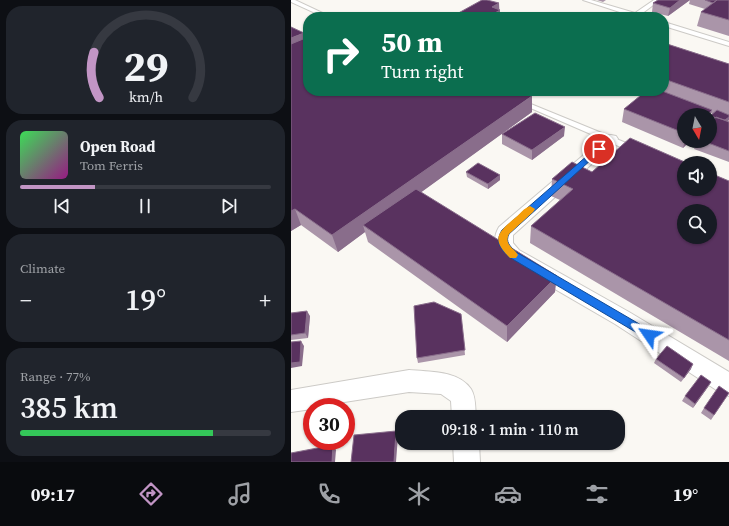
<!DOCTYPE html>
<html lang="en">
<head>
<meta charset="utf-8">
<style>
  :root { --surface:#171b24; --page:#20242c; --text:#f1f3f6; --muted:#9ea1a6; --line:#363941; --accent:#c295c5 }
  body { margin:0; font-family:"Source Serif 4",serif; background:var(--page); color:var(--text); height:100vh; display:flex; flex-direction:column; font-size:15px; white-space:nowrap }
  * { box-sizing:border-box; margin:0 }
  p { font-size:13px; color:var(--muted) }
  .icon { flex:none; width:22px; height:22px; fill:none; stroke:currentColor; stroke-width:2; stroke-linecap:round; stroke-linejoin:round }
  .map { position:relative; flex:1; overflow:hidden }
  .details { display:flex; flex-direction:column; gap:6px; padding:6px; background:#0d0f14; width:291px }
  .details>* { flex:none }
  .guide { position:absolute; left:12px; top:12px; width:366px; height:84px; border-radius:16px; box-shadow:0 1px 3px #0004; background:#0b6e4f; color:#fff; overflow:hidden }
  .needle { width:26px; rotate:170deg }
  .fabs { position:absolute; left:386px; top:108px; display:grid; gap:8px }
  .fabs a { display:grid; place-items:center; width:40px; height:40px; border-radius:50%; background:var(--surface); box-shadow:0 1px 3px #0004; font-size:20px }
  .speed { position:absolute; left:12px; top:398px; display:flex; gap:8px; font-size:20px; font-weight:700; text-align:center }
  .speed>* { display:grid; place-content:center; width:52px; height:52px; border-radius:50%; background:var(--surface); box-shadow:0 1px 3px #0004; line-height:1 }
  .speed .limit { border:6px solid #d22; background:#fff; color:#111 }
  .pin { position:absolute; display:grid; place-items:center; width:34px; height:34px; color:#fff; margin:-17px; border:2px solid #fff; border-radius:50%; box-shadow:0 1px 4px #0007 }
  .me { position:absolute; width:44px; margin:-22px; rotate:302deg; stroke-linejoin:round; filter:drop-shadow(0 0 3px #0008) }
  .turn { display:flex; align-items:center; gap:14px; height:84px; padding:0 12px; font-size:18px }
  .turn .icon { width:52px; height:52px; stroke-width:2.5 }
  .turn b { display:block; font-size:28px; line-height:34px }
  .big { font-size:30px; font-weight:600; line-height:1.1 }
  .details .tile { flex:1; display:flex; flex-direction:column; justify-content:center; gap:6px; min-width:0; padding:0 14px; border-radius:16px; background:var(--page) }
  .details .dial { align-items:center; gap:0 }
  .dial svg { height:104px; overflow:visible; fill:none; stroke:var(--line); stroke-width:7; stroke-linecap:round; text-anchor:middle }
  .dial text { fill:var(--text); stroke:none }
  .song { display:flex; align-items:center; gap:12px }
  .cover { width:48px; height:48px; border-radius:6px; background:linear-gradient(135deg,hsl(130 70% 55%),hsl(310 70% 35%)) }
  .played { height:4px; border-radius:2px; background:linear-gradient(90deg,var(--accent) 30%,var(--line) 30%) }
  .keys { display:flex; justify-content:space-around; direction:ltr }
  .heat { display:flex; justify-content:space-between; align-items:center; font-size:22px; direction:ltr }
  .charge { height:6px; border-radius:3px; background:linear-gradient(90deg,#34c759 77%,var(--line) 0) }
  .trip { position:absolute; left:104px; top:410px; width:230px; height:40px; border-radius:16px; background:var(--surface); box-shadow:0 1px 3px #0004; font-weight:600; line-height:40px; text-align:center }
  .dock { display:flex; height:64px; justify-content:space-around; align-items:center; background:#090b0e; color:var(--muted) }
  .dock .icon { width:28px; height:28px }
  .dock .selected { color:var(--accent) }
  .dock b { font-size:18px; color:var(--text) }
  main { display:flex; flex:1; min-height:0 }
  .map>svg:first-child { display:block }
</style>
</head>
<body>
<main>
<section class="details">
<div class="tile dial"><svg viewBox="0 0 100 80">
<path d="M14 69A42 42 0 1 1 86 69"/>
<path d="M14 69A42 42 0 0 1 10 34" stroke="#c295c5"/>
<text x="50" y="56" font-size="32" font-weight="700">29</text>
<text x="50" y="72" font-size="11">km/h</text>
</svg></div>
<div class="tile">
<div class="song"><i class="cover"></i><div><b>Open Road</b><p>Tom Ferris</p></div></div>
<div class="played"></div>
<div class="keys"><svg class="icon" aria-label="previous" viewBox="0 0 24 24"><path d="M18 5L8 12l10 7zM5 5v14"/></svg><svg class="icon" aria-label="pause" viewBox="0 0 24 24"><path d="M8 5v14M16 5v14"/></svg><svg class="icon" aria-label="next" viewBox="0 0 24 24"><path d="M6 5l10 7-10 7zM19 5v14"/></svg></div>
</div>
<div class="tile"><p>Climate</p>
<div class="heat"><a>−</a><b class="big">19°</b><a>+</a></div>
</div>
<div class="tile"><p>Range · 77%</p><b class="big">385 km</b><div class="charge"></div></div>
</section>
<div class="map">
<svg width="438" height="462" viewBox="0 0 438 462">
  <rect width="100%" height="100%" fill="#faf8f3"/>
  <g fill="none" stroke-linecap="round" stroke-linejoin="round">
    <defs>
      <path id="service" d="M0,0H4L40,17H33L0,2Z
        M292,0H300L344,13L363,0H369L349,15L353,17H344Z
        M373,22L438,42V46L373,26Z
        M230,100L345,147L346,149L342,151H339L228,103V101Z"/>
      <path id="minor" d="M320,135L325,136L327,139L325,142L222,235V243L228,250L338,312L438,372V396L430,393L324,324L214,260C205,249 200,241 208,227L315,136Z
        M118,370C138,372 167,370 180,389C185,397 184,408 185,417H161L160,401L150,394L118,392L21,407V409L0,412V390Z
        M162,443H188L189,462H163Z"/>
    </defs>
    <use href="#service" stroke="#cccac6" stroke-width="2"/>
    <use href="#minor" stroke="#cccac6" stroke-width="2"/>
    <use href="#service" fill="#fff" fill-rule="evenodd"/>
    <use href="#minor" fill="#fff" fill-rule="evenodd"/>
  </g>
  <path fill="#aa95a9" d="M306,0H315L312,2Z
    M367,0H399L377,16L361,12L362,3Z
    M399,0H438V36L406,26L410,12L414,9L398,4Z
    M208,3L209,17H162V16Z
    M0,27L17,91L241,112L130,192L264,292L216,342L77,242L74,232L47,252L10,225L0,231Z
    M373,43L438,64V120L437,121L438,122V162L403,149L406,141H419L421,122L419,121V116L422,114L420,113L393,115V141H399L392,148L331,122L333,109L355,91H373Z
    M211,134L273,136L241,160L211,144Z
    M175,172L209,175V180L197,189L176,177Z
    M301,172L438,181V361L239,243L240,226L269,200L260,196L261,179Z
    M0,313L19,316L17,338L0,340Z
    M170,314L174,355L127,363L126,358Z
    M365,359L400,369L390,382L363,363Z
    M420,382L402,408L391,401L394,396Z
    M438,393L420,420L410,413L413,408Z"/>
  <path fill="#896d8b" d="M389,0H399L377,16L379,8Z
    M208,3V10H209V17H197L201,7Z
    M13,33L17,45L0,55V38Z
    M241,96V112L78,230L72,225L74,232L47,252L41,235Z
    M421,110L419,116V115H416Z
    M438,117V120L431,126L433,121Z
    M274,127L273,136L241,160V150Z
    M394,141H399L392,148Z
    M209,175V180L197,189V184Z
    M4,209L10,225L0,231V211Z
    M266,276L264,292L216,342V326Z
    M16,311L19,316L17,338L14,333Z
    M10,341L13,346L11,366L0,368V363Z
    M402,364L400,369L390,382L393,378Z
    M420,382L417,387L402,408L404,404Z
    M105,431L107,436L105,462H103Z
    M42,445L45,450L44,462H41Z"/>
  <path fill="#59325f" stroke="#896d8b" fill-rule="evenodd" d="M191,0H196L208,3L201,7L209,10L197,17H194L188,15L184,17H167L162,16Z
    M367,0H389L379,8L362,3Z
    M414,0H426L422,3Z
    M426,0H438V20L410,12Z
    M0,27L13,33L0,38Z
    M17,37V91H228L241,96L41,235L4,209L0,211V44Z
    M373,43L438,64V102L373,79Z
    M355,91H371L421,110L416,115H393V133L333,109Z
    M426,110L438,115V117L434,120L419,116Z
    M244,113L274,127L241,150L211,134Z
    M425,117L438,122V151L412,141H419V124Z
    M339,138L396,163H393V189H419V173L438,181V340L240,226L282,189L261,179L281,162L301,172ZM393,211H419V237H393Z
    M187,163L209,175L197,184L175,172Z
    M125,189L266,276L216,326L72,225Z
    M143,302L170,314L174,350L126,358L123,306Z
    M16,311L14,333L0,335V313Z
    M10,341L9,362L0,363V342Z
    M376,346L402,364L393,378L365,359Z
    M410,375L420,382L404,404L394,396Z
    M428,386L438,393L423,415L413,408Z
    M105,431L103,462H60L63,435Z
    M42,445L41,462H0V453Z"/>
  <path fill="#1a73e8" stroke="#114b97" d="M305,148L312,149L218,234C214,242 219,246 225,252L362,332L364,335L362,338L358,340L218,257C209,248 204,242 211,230Z"/>
  <path fill="#f59e0b" d="M239,206L244,209L242,212L218,234C213,245 222,247 227,255L225,258H219C200,239 206,233 224,218C229,214 233,208 239,206Z"/>
</svg>
<div class="fabs">
<a><svg class="needle" viewBox="-14 -14 28 28"><path d="M0-13l5 13h-10z" fill="#e53935"/><path d="M0 13l5-13h-10z" fill="#9ea1a6"/></svg></a>
<a><svg class="icon" aria-label="sound" viewBox="0 0 24 24"><path d="M4 9h4l5-4v14l-5-4H4zM17 9q2 3 0 6"/></svg></a>
<a><svg class="icon" aria-label="search" viewBox="0 0 24 24"><circle cx="10" cy="10" r="6"/><path d="M15 15l6 6"/></svg></a>
</div>
<div class="speed"><div class="limit">30</div></div>
<div class="pin" style="left:308px;top:149px;background:#d93025"><svg class="icon" aria-label="arrive" viewBox="0 0 24 24"><path d="M6 21V4h12l-3 4 3 4H6"/></svg></div>
<svg class="me" style="left:358px;top:335px" viewBox="-20 -20 40 40"><path d="M0-17L14 15 0 8-14 15z" fill="#1a73e8" stroke="#fff" stroke-width="4"/></svg>
<div class="trip">09:18 · 1 min · 110 m</div>
<div class="guide">
<div class="turn"><svg class="icon" aria-label="right" viewBox="0 0 24 24"><path d="M7 20v-9h11M14 6l5 5-5 5"/></svg><div><b>50 m</b>Turn right</div></div>
</div>
</div>
</main>
<nav class="dock">
<b>09:17</b>
<svg class="icon selected" aria-label="directions" viewBox="0 0 24 24"><path d="M12 3l9 9-9 9-9-9zM9 14v-3h6M13 9l2 2-2 2"/></svg>
<svg class="icon" aria-label="music" viewBox="0 0 24 24"><path d="M9 18V5l10-2v13"/><circle cx="6" cy="18" r="3"/><circle cx="16" cy="16" r="3"/></svg>
<svg class="icon" aria-label="phone" viewBox="0 0 24 24"><path d="M5 4h4l2 5-3 2q2 4 5 5l2-3 5 2v4C11 20 4 13 5 4z"/></svg>
<svg class="icon" aria-label="climate" viewBox="0 0 24 24"><path d="M12 3v18M4 7l16 10M4 17L20 7"/></svg>
<svg class="icon" aria-label="car" viewBox="0 0 24 24"><path d="M5 17H2v-5l4-1 3-4h7l3 4 3 1v5h-3M9 17h6M6 11h13"/><circle cx="7" cy="17" r="2"/><circle cx="17" cy="17" r="2"/></svg>
<svg class="icon" aria-label="filters" viewBox="0 0 24 24"><path d="M4 7h16M4 17h16"/><circle cx="9" cy="7" r="2"/><circle cx="15" cy="17" r="2"/></svg>
<b>19°</b>
</nav>
</body>
</html>
